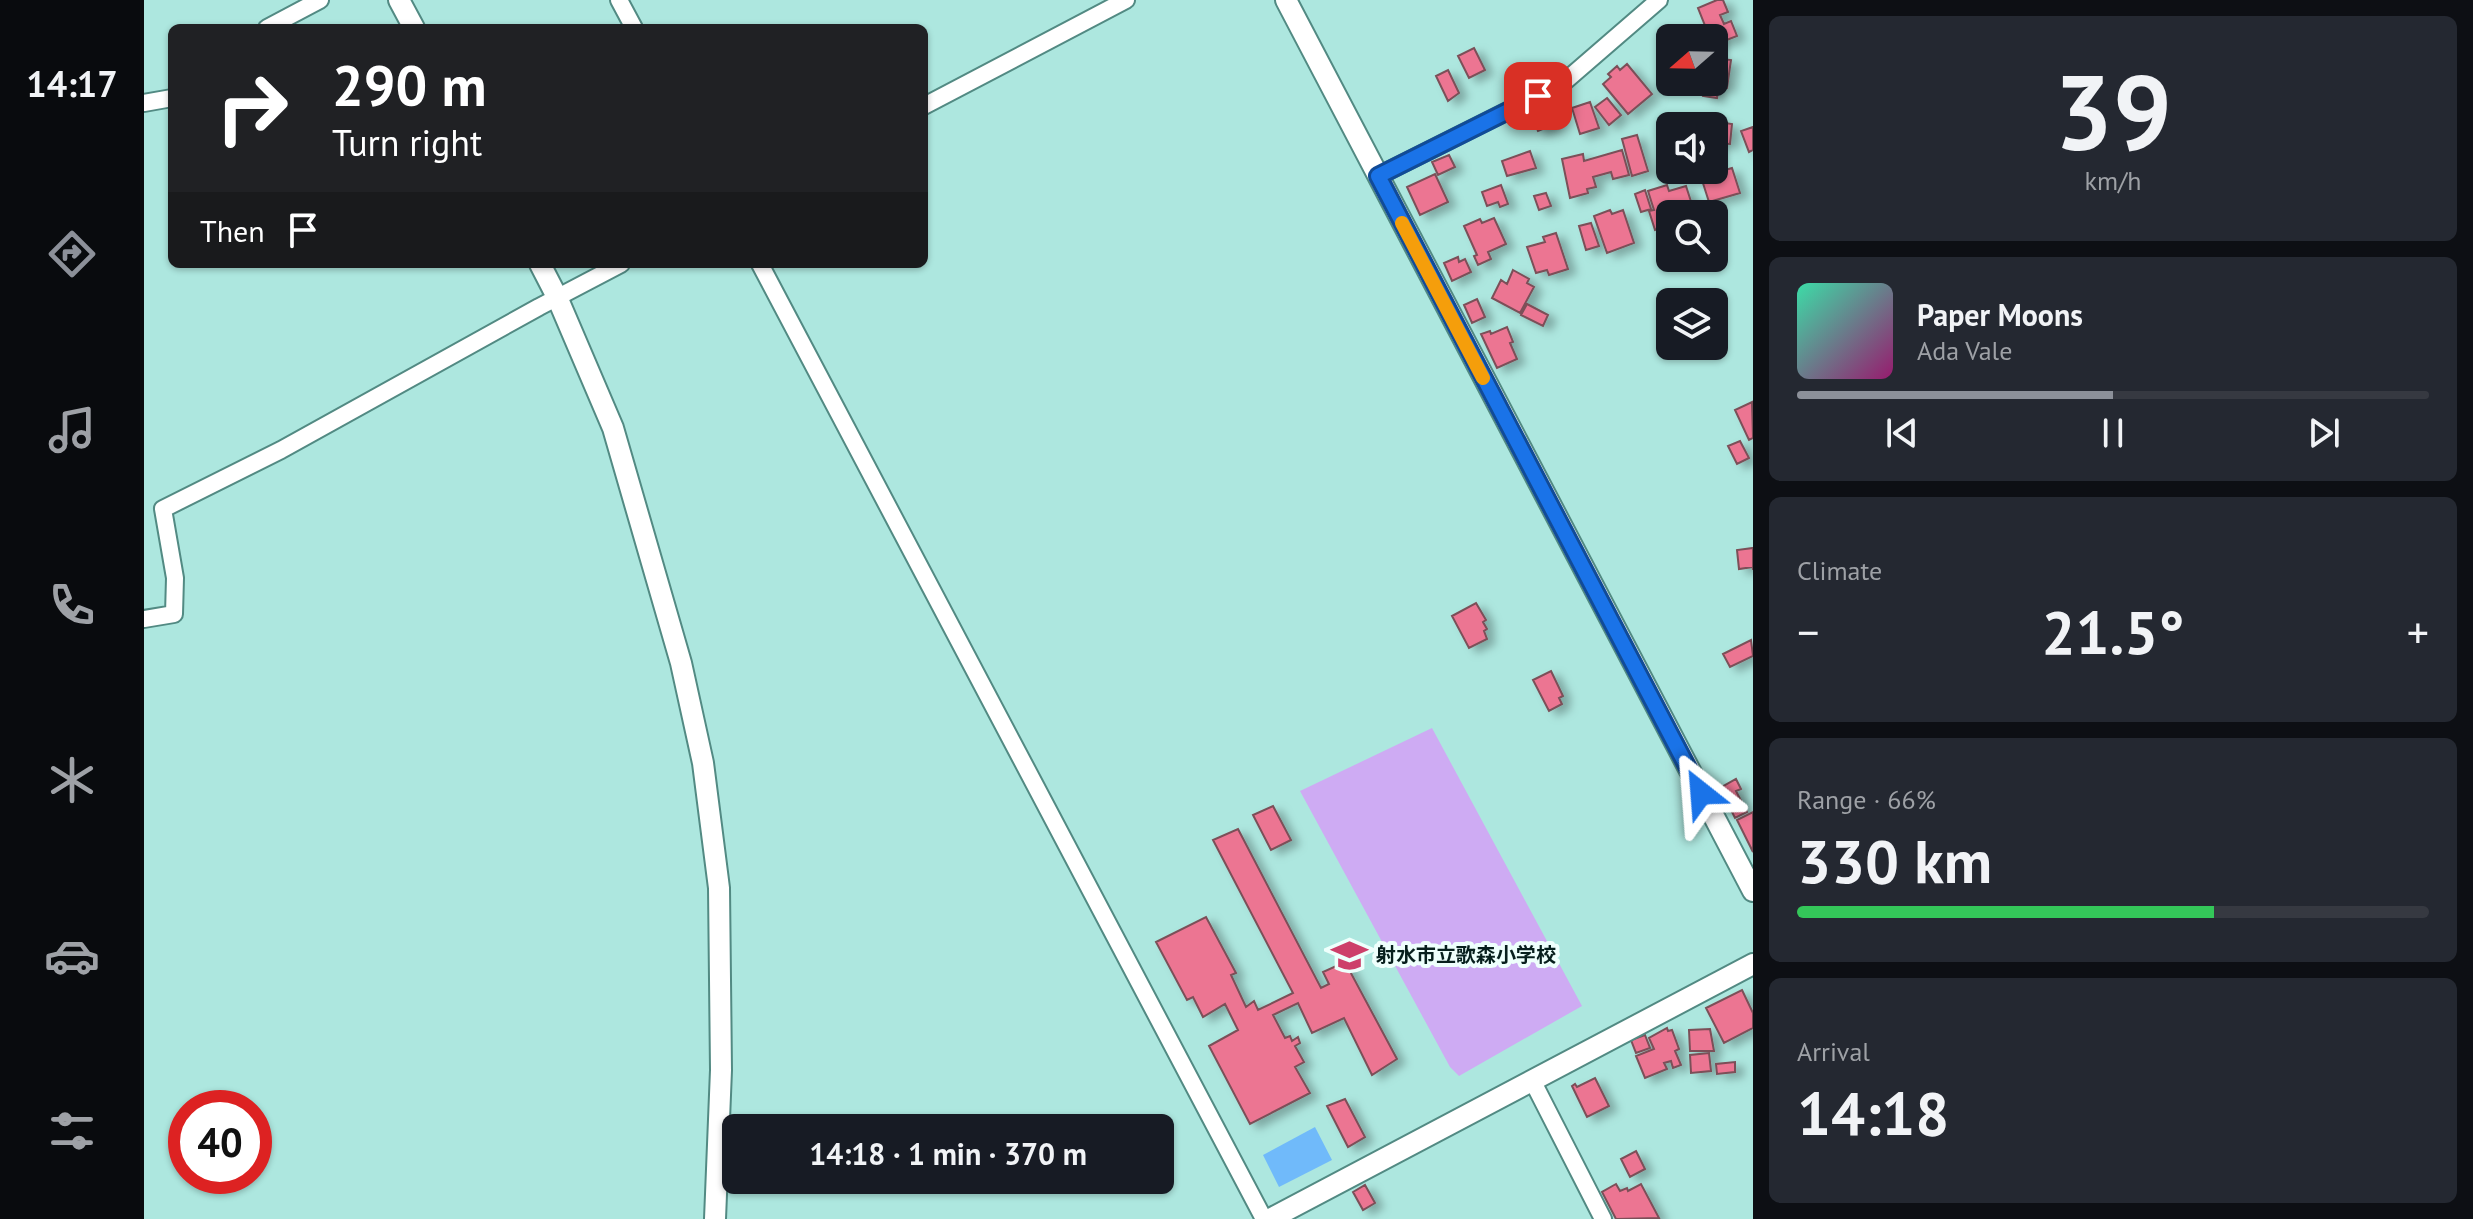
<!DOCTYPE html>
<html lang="en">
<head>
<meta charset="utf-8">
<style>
  :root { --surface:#171b24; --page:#242831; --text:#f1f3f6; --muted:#9ea1a6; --line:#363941; --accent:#8c9099 }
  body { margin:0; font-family:"PT Sans","Noto Sans JP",sans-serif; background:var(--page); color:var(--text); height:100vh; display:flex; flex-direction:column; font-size:30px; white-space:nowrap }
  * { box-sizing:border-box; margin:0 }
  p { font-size:26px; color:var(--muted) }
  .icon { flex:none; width:44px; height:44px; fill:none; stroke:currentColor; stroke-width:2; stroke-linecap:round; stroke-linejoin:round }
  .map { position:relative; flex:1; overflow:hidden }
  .side { display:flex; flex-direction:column; gap:16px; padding:16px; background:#0d0f14; width:720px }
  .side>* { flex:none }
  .hud { position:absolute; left:24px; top:24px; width:760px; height:244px; border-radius:12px; box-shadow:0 2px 6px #0004; background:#202124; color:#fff; overflow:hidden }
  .needle { width:52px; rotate:250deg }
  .tools { position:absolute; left:1512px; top:24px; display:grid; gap:16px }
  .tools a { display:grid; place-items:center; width:72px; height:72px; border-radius:12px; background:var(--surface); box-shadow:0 2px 6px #0004; font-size:40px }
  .speed { position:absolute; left:24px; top:1090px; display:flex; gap:16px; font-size:40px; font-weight:700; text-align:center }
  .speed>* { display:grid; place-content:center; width:104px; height:104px; border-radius:50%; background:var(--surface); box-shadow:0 2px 6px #0004; line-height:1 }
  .speed .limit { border:12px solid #d22; background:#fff; color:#111 }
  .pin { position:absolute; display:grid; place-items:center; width:68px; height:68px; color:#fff; margin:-34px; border-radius:16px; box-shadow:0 4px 12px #0006 }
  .me { position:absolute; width:88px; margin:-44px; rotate:332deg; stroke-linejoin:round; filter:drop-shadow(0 0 6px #0008) }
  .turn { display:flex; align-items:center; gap:28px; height:168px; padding:0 32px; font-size:36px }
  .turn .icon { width:104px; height:104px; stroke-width:2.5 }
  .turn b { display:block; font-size:56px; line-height:68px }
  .then { display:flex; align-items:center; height:76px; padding:0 32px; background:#0003; gap:16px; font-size:30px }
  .big { font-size:60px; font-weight:800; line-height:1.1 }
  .side .card { flex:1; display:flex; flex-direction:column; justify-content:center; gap:12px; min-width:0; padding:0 28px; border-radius:12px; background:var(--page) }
  .side .dial { align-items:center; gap:0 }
  .dial b { font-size:104px; line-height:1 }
  .song { display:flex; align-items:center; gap:24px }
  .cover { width:96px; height:96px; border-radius:12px; background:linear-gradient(135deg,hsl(160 70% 55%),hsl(320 70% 35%)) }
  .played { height:8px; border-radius:4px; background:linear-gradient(90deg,var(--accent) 50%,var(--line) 50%) }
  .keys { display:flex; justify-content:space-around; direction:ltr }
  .heat { display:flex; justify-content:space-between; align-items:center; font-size:44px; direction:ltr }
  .charge { height:12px; border-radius:6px; background:linear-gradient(90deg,#34c759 66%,var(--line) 0) }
  .trip { position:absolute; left:578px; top:1114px; width:452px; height:80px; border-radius:12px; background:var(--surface); box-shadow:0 2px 6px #0004; font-weight:800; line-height:80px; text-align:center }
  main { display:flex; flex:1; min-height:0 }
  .menu { display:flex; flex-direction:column; width:144px; justify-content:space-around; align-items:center; background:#090b0e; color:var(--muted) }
  .menu .icon { width:56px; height:56px }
  .menu .current { color:var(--accent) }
  .menu b { font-size:36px; color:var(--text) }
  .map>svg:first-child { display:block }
</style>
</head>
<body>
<main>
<nav class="menu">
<b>14:17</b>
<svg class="icon current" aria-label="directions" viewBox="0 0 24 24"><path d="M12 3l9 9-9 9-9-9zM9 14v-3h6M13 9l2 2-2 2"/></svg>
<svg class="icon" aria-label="music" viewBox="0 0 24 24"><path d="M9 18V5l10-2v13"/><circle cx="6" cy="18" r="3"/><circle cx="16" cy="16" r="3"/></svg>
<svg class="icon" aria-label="phone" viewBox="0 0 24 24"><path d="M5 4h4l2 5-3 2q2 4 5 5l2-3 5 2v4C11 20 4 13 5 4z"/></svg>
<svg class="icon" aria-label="climate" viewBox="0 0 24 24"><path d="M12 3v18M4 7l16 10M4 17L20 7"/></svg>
<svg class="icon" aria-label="car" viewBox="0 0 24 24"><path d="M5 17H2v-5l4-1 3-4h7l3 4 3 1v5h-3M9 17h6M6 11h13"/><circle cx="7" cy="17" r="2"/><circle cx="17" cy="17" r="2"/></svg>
<svg class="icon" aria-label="filters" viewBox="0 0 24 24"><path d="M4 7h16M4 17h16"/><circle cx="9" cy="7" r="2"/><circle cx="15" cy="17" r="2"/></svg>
</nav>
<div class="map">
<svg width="1609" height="1219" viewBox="0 0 1609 1219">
  <defs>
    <filter id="shadow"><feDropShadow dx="8" dy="4.5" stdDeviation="4" flood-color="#0004"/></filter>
  </defs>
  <rect width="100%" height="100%" fill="#ade7df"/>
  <path fill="#ceabf3" d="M1288,728L1438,1006L1315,1076L1306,1067L1156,791Z"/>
  <path fill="#70bafa" d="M1171,1127L1188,1160L1135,1187L1119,1155Z"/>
  <path fill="#ec7592" stroke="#7b4f58" stroke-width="2" filter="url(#shadow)" d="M1573,0H1579L1584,12L1576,15L1580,24L1587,21L1593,36L1570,45V38H1566L1554,8Z
    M1330,48L1341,70L1325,78L1314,56Z
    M1570,58L1587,60L1583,88L1575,87L1573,98L1559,96L1561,82H1570Z
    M1483,64L1508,94L1484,114L1459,84L1467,77L1464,74L1473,66L1476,70Z
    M1304,70L1315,93L1304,101L1292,76Z
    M1463,98L1477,115L1465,125L1451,107Z
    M1446,102L1455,128L1436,134L1428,108Z
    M1401,104L1409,125L1394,131L1386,110Z
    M1574,122L1588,124L1586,144L1571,143Z
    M1609,127V150L1605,152L1597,131Z
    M1493,135L1504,171L1488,176L1478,139Z
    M1478,150L1485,175L1469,179L1467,172L1449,177L1452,187L1443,189L1444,193L1426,198L1418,159L1439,154L1440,161Z
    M1386,151L1392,168L1363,176L1358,161Z
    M1305,155L1311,167L1294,175L1288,162Z
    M1588,168L1596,193L1565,202L1557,177Z
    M1291,174L1304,202L1276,215L1263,187Z
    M1357,185L1364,204L1356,207L1354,202L1343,206L1338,192Z
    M1523,185L1525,191L1542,186L1551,214H1526V225L1511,230L1505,211L1510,210L1504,191Z
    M1501,190L1507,209L1497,212L1491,194Z
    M1402,193L1407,206L1395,210L1390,196Z
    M1466,210L1468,214L1479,210L1490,243L1463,253L1450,216Z
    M1350,218L1362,244L1344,252L1347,259L1334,265L1330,256L1333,255L1320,226L1336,219L1338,223Z
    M1447,223L1455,246L1442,250L1435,226Z
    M1412,233L1424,269L1405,275L1403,270L1392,273L1383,247L1401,242L1399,237Z
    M1314,257L1315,262L1321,259L1327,272L1308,281L1300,263Z
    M1369,270L1385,279L1383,283L1390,287L1376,313L1348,298L1357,280L1363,284Z
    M1333,299L1341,317L1328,323L1320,305Z
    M1383,304L1404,315L1399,326L1377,315Z
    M1363,327L1369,342L1366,343L1373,359L1353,368L1337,334L1346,331L1347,334Z
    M1608,402L1609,438L1605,440L1591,410Z
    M1596,441L1605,458L1593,464L1584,446Z
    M1609,548V570V567L1595,569L1593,550Z
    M1332,603L1342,620L1339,622L1343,629L1340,631L1343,639L1325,648L1308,616Z
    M1607,640L1609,656L1586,667L1579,654Z
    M1407,671L1419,696L1415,698L1418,704L1405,711L1389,680Z
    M1592,779L1597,789L1592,791L1603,812L1591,818L1576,788Z
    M1129,806L1147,840L1127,850L1109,815Z
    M1609,812V852L1593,820Z
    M1094,829L1177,988L1185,984L1179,972L1201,962L1253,1059L1228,1075L1200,1018L1168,1033L1154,1003L1129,1015L1141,1038L1146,1036L1148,1041L1154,1037L1156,1043L1151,1046L1160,1062L1151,1067L1166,1093L1106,1124L1065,1046L1094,1030L1081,1004L1059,1017L1049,997L1043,1000L1012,942L1062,917L1092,973L1087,975L1102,1007L1110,1001L1114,1010L1149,993L1069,840Z
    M1598,990L1609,1013V1028L1580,1043L1562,1008Z
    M1523,1028L1524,1031L1528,1030L1535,1049L1531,1051L1537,1065L1529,1068L1527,1061L1520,1063L1523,1069L1501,1078L1492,1056L1510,1049L1505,1038Z
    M1566,1029L1570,1051H1546L1545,1030Z
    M1501,1035L1506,1048L1492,1053L1487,1040Z
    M1565,1053L1567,1071L1547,1073L1546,1055Z
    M1591,1062V1072L1573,1074L1572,1064Z
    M1451,1078L1465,1106L1443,1117L1428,1086L1431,1084L1433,1087Z
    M1201,1099L1221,1137L1204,1147L1183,1106Z
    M1492,1151L1501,1169L1486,1177L1477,1159Z
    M1472,1184L1476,1191L1483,1188L1484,1191L1497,1184L1515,1218L1472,1219L1458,1192Z
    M1221,1185L1231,1203L1219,1210L1209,1192Z"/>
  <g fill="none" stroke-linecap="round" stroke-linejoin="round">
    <defs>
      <path id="minor" d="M475,0L490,28
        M123,28L176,0
        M0,103L28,98
        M780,106L982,0
        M1234,176L1419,83L1515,0
        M616,264L1120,1219
        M0,619L30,614L31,578L19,509L137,450L395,307L477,264
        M1388,1080L1459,1219"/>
      <path id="tertiary" d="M255,0L270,28
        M1142,0L1609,891
        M396,264L413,297L469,428L537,663L559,763L575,888L577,1070L571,1219
        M1126,1219L1609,964"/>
    </defs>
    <use href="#minor" stroke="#528a83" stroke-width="20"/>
    <use href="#tertiary" stroke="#528a83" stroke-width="24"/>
    <use href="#minor" stroke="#fff" stroke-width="16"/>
    <use href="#tertiary" stroke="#fff" stroke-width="20"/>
  </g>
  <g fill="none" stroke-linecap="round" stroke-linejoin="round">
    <defs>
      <path id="route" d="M1394,96L1234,176L1557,793"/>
    </defs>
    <use href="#route" stroke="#114b97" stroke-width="20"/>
    <use href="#route" stroke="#1a73e8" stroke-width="14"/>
    <path stroke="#f59e0b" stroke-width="14" d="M1258,223L1339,378"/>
  </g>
  <defs>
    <symbol id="school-bare" viewBox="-9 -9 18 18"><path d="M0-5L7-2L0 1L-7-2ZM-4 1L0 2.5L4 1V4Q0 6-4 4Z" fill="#cd3f6a" stroke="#eefffc" stroke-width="2.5" paint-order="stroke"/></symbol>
  </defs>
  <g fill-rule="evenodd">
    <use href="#school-bare" x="1180" y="930" width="51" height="51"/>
  </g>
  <g text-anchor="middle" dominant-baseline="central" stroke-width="8" stroke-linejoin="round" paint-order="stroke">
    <g font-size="20" font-weight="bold" fill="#071f1d" stroke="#eefffc" text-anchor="start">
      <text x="1232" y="955">射水市立歌森小学校</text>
    </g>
  </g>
</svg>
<div class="tools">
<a><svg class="needle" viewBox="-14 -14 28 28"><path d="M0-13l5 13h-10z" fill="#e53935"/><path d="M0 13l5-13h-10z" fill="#9ea1a6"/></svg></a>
<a><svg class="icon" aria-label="sound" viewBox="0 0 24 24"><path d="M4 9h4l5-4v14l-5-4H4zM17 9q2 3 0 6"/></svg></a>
<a><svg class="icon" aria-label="search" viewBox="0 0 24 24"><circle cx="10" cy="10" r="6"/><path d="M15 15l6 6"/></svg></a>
<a><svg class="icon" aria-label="layers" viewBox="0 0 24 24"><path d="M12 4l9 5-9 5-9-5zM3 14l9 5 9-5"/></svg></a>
</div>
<div class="speed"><div class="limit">40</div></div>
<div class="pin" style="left:1394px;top:96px;background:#d93025"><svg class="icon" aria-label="arrive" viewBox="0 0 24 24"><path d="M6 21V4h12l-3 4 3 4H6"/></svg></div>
<svg class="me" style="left:1557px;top:793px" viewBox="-20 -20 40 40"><path d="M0-17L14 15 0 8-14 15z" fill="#1a73e8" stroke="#fff" stroke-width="4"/></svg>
<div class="trip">14:18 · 1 min · 370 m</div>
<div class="hud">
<div class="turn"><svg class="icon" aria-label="right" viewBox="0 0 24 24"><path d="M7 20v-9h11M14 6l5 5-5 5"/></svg><div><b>290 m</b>Turn right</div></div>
<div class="then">Then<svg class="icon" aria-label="arrive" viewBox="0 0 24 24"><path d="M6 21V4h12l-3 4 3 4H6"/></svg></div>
</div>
</div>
<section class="side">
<div class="card dial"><b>39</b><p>km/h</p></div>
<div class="card">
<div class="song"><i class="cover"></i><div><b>Paper Moons</b><p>Ada Vale</p></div></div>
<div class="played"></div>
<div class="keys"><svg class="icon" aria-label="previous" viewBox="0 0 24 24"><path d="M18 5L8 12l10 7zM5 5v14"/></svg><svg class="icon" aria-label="pause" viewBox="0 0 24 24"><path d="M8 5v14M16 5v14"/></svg><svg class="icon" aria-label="next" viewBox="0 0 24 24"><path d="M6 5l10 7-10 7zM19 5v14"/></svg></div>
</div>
<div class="card"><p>Climate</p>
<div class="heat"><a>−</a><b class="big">21.5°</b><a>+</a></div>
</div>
<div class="card"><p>Range · 66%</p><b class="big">330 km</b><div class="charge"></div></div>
<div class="card"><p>Arrival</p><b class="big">14:18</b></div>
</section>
</main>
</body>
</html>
